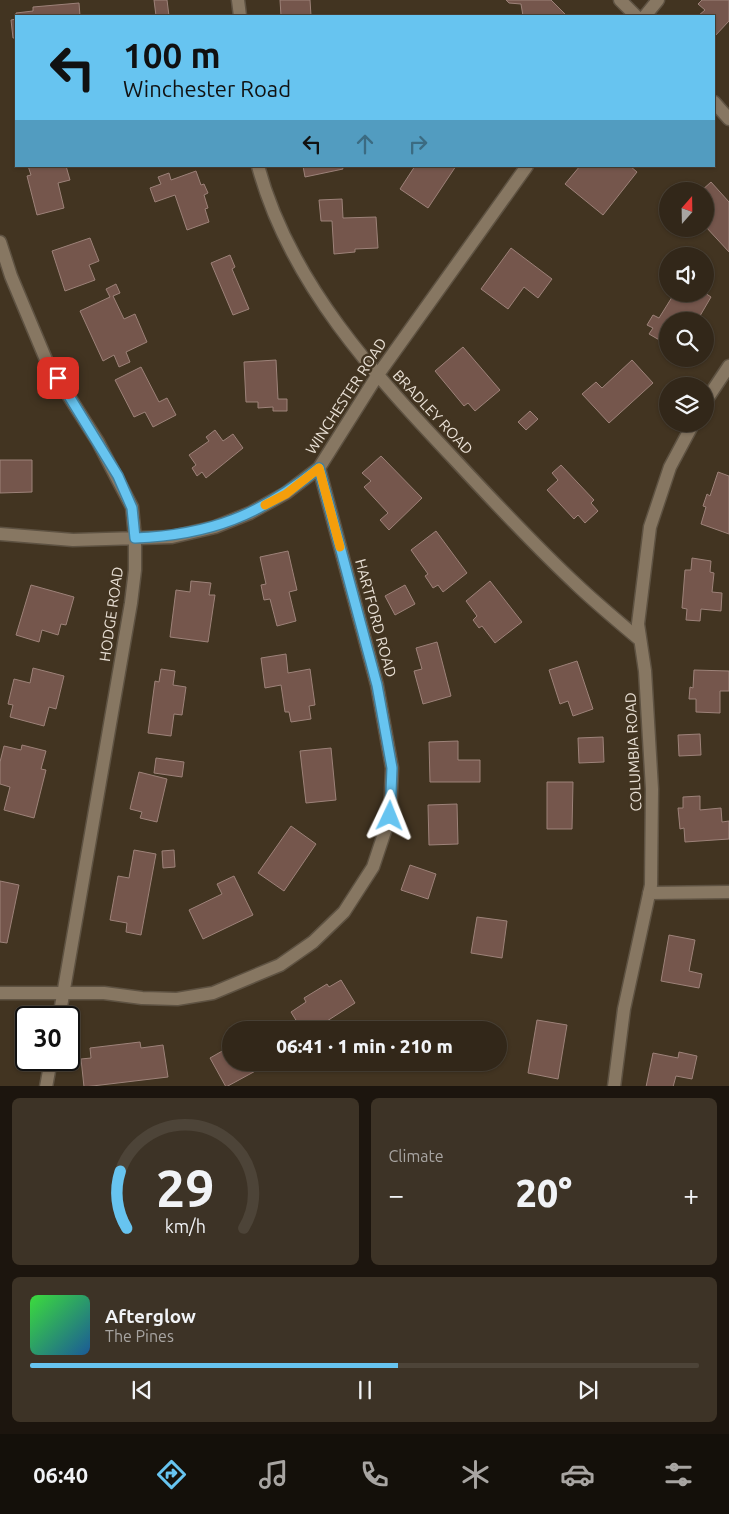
<!DOCTYPE html>
<html lang="en">
<head>
<meta charset="utf-8">
<style>
  :root { --surface:#322719; --page:#3d3326; --text:#f1f3f6; --muted:#a8a5a2; --line:#4d4438; --accent:#67c4f0 }
  body { margin:0; font-family:Ubuntu,sans-serif; background:var(--page); color:var(--text); height:100vh; display:flex; flex-direction:column; font-size:19px; white-space:nowrap }
  * { box-sizing:border-box; margin:0 }
  p { font-size:16px; color:var(--muted) }
  .icon { flex:none; width:28px; height:28px; fill:none; stroke:currentColor; stroke-width:2; stroke-linecap:round; stroke-linejoin:round }
  .map { position:relative; height:1086px; overflow:hidden }
  .panel { display:flex; flex-direction:column; gap:12px; padding:12px; background:#1c150e; flex:1 }
  .panel>* { flex:none }
  .guide { position:absolute; left:15px; top:15px; width:700px; height:152px; border-radius:0px; box-shadow:0 1px 4px #0004,0 0 0 1px var(--line); background:#67c4f0; color:#111; overflow:hidden }
  .needle { width:32px; rotate:20deg }
  .buttons { position:absolute; left:659px; top:182px; display:grid; gap:10px }
  .buttons a { display:grid; place-items:center; width:55px; height:55px; border-radius:50%; background:var(--surface); box-shadow:0 1px 4px #0004,0 0 0 1px var(--line); font-size:25px }
  .speed { position:absolute; left:15px; top:1006px; display:flex; gap:10px; font-size:25px; font-weight:700; text-align:center }
  .speed>* { display:grid; place-content:center; width:65px; height:65px; border-radius:50%; background:var(--surface); box-shadow:0 1px 4px #0004,0 0 0 1px var(--line); line-height:1 }
  .speed .limit { border:2px solid #111; border-radius:8px; background:#fff; color:#111 }
  .pin { position:absolute; display:grid; place-items:center; width:42px; height:42px; color:#fff; margin:-21px; border-radius:10px; box-shadow:0 2px 8px #0006 }
  .me { position:absolute; width:55px; margin:-28px; rotate:2deg; stroke-linejoin:round; filter:drop-shadow(0 0 4px #0008) }
  .turn { display:flex; align-items:center; gap:18px; height:105px; padding:0 25px; font-size:22px }
  .turn .icon { width:65px; height:65px; stroke-width:2.5 }
  .turn b { display:block; font-size:35px; line-height:42px }
  .lanes { display:flex; align-items:center; height:48px; padding:0 25px; background:#0003; justify-content:center; gap:25px; direction:ltr }
  .lanes .off { opacity:.35 }
  .big { font-size:38px; font-weight:800; line-height:1.1 }
  .panel .tile { flex:1; display:flex; flex-direction:column; justify-content:center; gap:8px; min-width:0; padding:0 18px; border-radius:8px; background:var(--page) }
  .panel .dial { align-items:center; gap:0 }
  .dial svg { height:130px; overflow:visible; fill:none; stroke:var(--line); stroke-width:7; stroke-linecap:round; text-anchor:middle }
  .dial text { fill:var(--text); stroke:none }
  .song { display:flex; align-items:center; gap:15px }
  .cover { width:60px; height:60px; border-radius:8px; background:linear-gradient(135deg,hsl(120 70% 55%),hsl(210 70% 35%)) }
  .played { height:5px; border-radius:2px; background:linear-gradient(90deg,var(--accent) 55%,var(--line) 55%) }
  .keys { display:flex; justify-content:space-around; direction:ltr }
  .heat { display:flex; justify-content:space-between; align-items:center; font-size:28px; direction:ltr }
  .panel .tiles { flex:1; display:grid; gap:12px; grid-template-columns:1fr 1fr }
  .tile:last-child { grid-column:span 2 }
  .trip { position:absolute; left:222px; top:1021px; width:285px; height:50px; border-radius:25px; background:var(--surface); box-shadow:0 1px 4px #0004,0 0 0 1px var(--line); font-weight:800; line-height:50px; text-align:center }
  .tabs { display:flex; height:80px; justify-content:space-around; align-items:center; background:#14100a; color:var(--muted) }
  .tabs .icon { width:35px; height:35px }
  .tabs .current { color:var(--accent) }
  .tabs b { font-size:22px; color:var(--text) }
  .map>svg:first-child { display:block }
</style>
</head>
<body>
<div class="map">
<svg width="729" height="1087" viewBox="0 0 729 1087">
  <rect width="100%" height="100%" fill="#423421"/>
  <path fill="#75564c" stroke="#9d8279" d="M154,0H167L169,16H156Z
    M280,0H310L311,16H281Z
    M506,0H551L567,16H523L521,4L509,3Z
    M702,0H729V21L714,37V16H698L705,10L698,4Z
    M79,3L80,16H16V13L33,11V7Z
    M16,19V38H13L11,20Z
    M28,166H66L70,180L58,183L64,208L37,215L27,176L31,175Z
    M303,166H342L343,169L305,177Z
    M415,166H456L428,208L400,189Z
    M580,166H630L637,172L603,215L565,184Z
    M196,171L201,185L204,184L208,193L204,195L208,208L205,209L209,222L187,230L175,195L155,202L150,188L161,184L158,177L169,173L171,180Z
    M711,182L729,202V252L705,226V191H701Z
    M342,199L343,218L376,217L378,248L355,249V252L334,254L332,221H321L319,200Z
    M90,238L99,261L89,265L95,280L65,291L52,251Z
    M511,248L552,279L538,298L524,287L508,309L481,289Z
    M230,255L235,267L232,269L249,309L233,315L211,263Z
    M116,284L120,293L113,296L124,319L135,314L147,342L126,352L130,362L119,367L114,355L103,361L80,311L110,297L106,289Z
    M705,293L711,297L697,321H668V345L649,334L653,328L647,325L653,315L659,318L674,294Z
    M463,347L500,390L475,411L468,403L464,406L435,371Z
    M276,360L278,399H287V411H273V407L258,408V402H246L244,362Z
    M632,360L653,383L609,423L582,394L596,382L602,388Z
    M141,367L159,402L167,398L176,415L153,427L145,412L134,417L115,380Z
    M530,411L538,419L526,430L518,422Z
    M215,430L223,441L233,434L243,448L206,478L202,472L197,476L192,468L196,465L189,455L209,441L206,437Z
    M381,456L422,498L389,530L380,520L388,513L364,487L371,481L362,473Z
    M0,460H32V492L0,493Z
    M561,465L594,500L591,503L598,511L585,523L578,515L574,519L547,490L558,480L552,473Z
    M718,472L729,476V534L701,524L706,507L703,506L707,494L710,496Z
    M436,531L467,573L443,592L438,585L433,588L425,576L428,574L411,550Z
    M288,551L297,590L289,592L296,621L277,626L270,599L264,600L261,585L266,584L260,557Z
    M692,558L711,561L710,572L714,573L712,592L722,593L721,611L701,609L700,621L686,620L687,609L682,608L685,570H691Z
    M191,581L211,583L209,595H215L208,642L170,637L176,590L190,592Z
    M490,581L522,622L495,643L482,626L479,628L473,620L477,616L466,601Z
    M31,585L74,597L66,625L61,624L58,635L42,630L39,642L16,635Z
    M405,585L415,604L395,615L385,596Z
    M437,642L451,696L423,704L414,671L422,669L416,648Z
    M286,654L288,673L310,669L315,705L309,706L311,719L291,722L289,712H285L281,685L265,688L261,658Z
    M577,661L593,709L573,716L568,701L560,704L549,670Z
    M33,668L64,676L56,709L49,707L44,726L10,717L13,705L8,704L14,679L30,683Z
    M161,669L175,671L173,685L186,687L182,715L174,714L171,736L148,733L155,681L159,682Z
    M694,670L729,671V691H720V713L696,712V699H689L690,687L693,688Z
    M700,734L701,755L679,756L678,735Z
    M603,737L604,762L579,763L578,738Z
    M458,741V760H480V782H430L429,742Z
    M22,745L46,751L41,769L46,770L34,818L4,810L10,787L0,784V762L4,746L21,750Z
    M331,748L336,800L306,803L300,751Z
    M156,758L184,762L182,777L154,773Z
    M139,772L167,779L157,822L140,818L142,812L130,809Z
    M547,782H573L572,829H547Z
    M700,796V810L721,808L722,822L729,821V839L685,842L684,828L680,829L678,808H683V797Z
    M457,804L458,844L429,845L428,805Z
    M291,826L316,844L284,891L258,873Z
    M134,850L156,854L141,935L126,932L127,923L110,920L118,876L129,878Z
    M174,850L175,867L163,868L162,851Z
    M410,865L436,874L428,899L401,890Z
    M234,876L253,915L203,939L189,910L222,894L217,884Z
    M0,881L19,885L7,943L0,942Z
    M477,917L507,921L502,958L471,953Z
    M669,935L695,940L689,971L702,974L699,988L661,981Z
    M341,980L355,1003L313,1030H302L291,1012L306,1002L304,998L327,984L329,987Z
    M537,1020L567,1025L558,1079L528,1073Z
    M140,1042L141,1048L163,1045L168,1077L84,1087L81,1059L91,1058L90,1048Z
    M231,1046V1062H272L226,1087L210,1058Z
    M679,1052L697,1056L692,1079L676,1076L673,1087H646L653,1053L678,1058Z"/>
  <g fill="none" stroke-linecap="round" stroke-linejoin="round">
    <defs>
      <path id="street" d="M238,0L240,16
        M620,0L636,16
        M645,16L658,0
        M714,102L729,119
        M258,166C290,284 374,374 456,461C495,503 535,546 577,585C597,604 619,622 640,640
        M0,242L11,276L47,362L98,442L132,507L135,538V570L131,603L59,1018
        M705,402L729,366
        M0,534L73,540L172,537L215,527L250,513L286,493L319,468L377,376L527,166
        M649,893L729,892
        M0,993H104L142,998L177,999L213,993L280,965L313,942L344,912L373,867L390,816L392,768L377,685L319,468
        M46,1087L51,1060
        M614,1087L624,1009L651,885L652,789L645,671L638,624L650,527L670,467L693,424"/>
    </defs>
    <use href="#street" stroke="#5e5242" stroke-width="15"/>
    <use href="#street" stroke="#877762" stroke-width="12"/>
  </g>
  <g fill="none" stroke-linecap="round" stroke-linejoin="round">
    <defs>
      <path id="route" d="M58,378L118,476L132,508L135,538C211,535 260,515 319,468L377,685L392,768L390,816"/>
    </defs>
    <use href="#route" stroke="#437f9c" stroke-width="12"/>
    <use href="#route" stroke="#67c4f0" stroke-width="9"/>
    <path stroke="#f59e0b" stroke-width="9" d="M265,505L286,494L319,468L340,547"/>
  </g>
  <g text-anchor="middle" dominant-baseline="central" stroke-width="5" stroke-linejoin="round" paint-order="stroke">
    <g font-size="15" fill="#eae1d6" stroke="#423421">
      <text transform="translate(346 396) rotate(-57)">WINCHESTER ROAD</text>
      <text transform="translate(433 412) rotate(47)">BRADLEY ROAD</text>
      <text transform="translate(111 614) rotate(-82)">HODGE ROAD</text>
      <text transform="translate(376 618) rotate(75)">HARTFORD ROAD</text>
      <text transform="translate(633 752) rotate(-93)">COLUMBIA ROAD</text>
    </g>
  </g>
</svg>
<div class="buttons">
<a><svg class="needle" viewBox="-14 -14 28 28"><path d="M0-13l5 13h-10z" fill="#e53935"/><path d="M0 13l5-13h-10z" fill="#a8a5a2"/></svg></a>
<a><svg class="icon" aria-label="sound" viewBox="0 0 24 24"><path d="M4 9h4l5-4v14l-5-4H4zM17 9q2 3 0 6"/></svg></a>
<a><svg class="icon" aria-label="search" viewBox="0 0 24 24"><circle cx="10" cy="10" r="6"/><path d="M15 15l6 6"/></svg></a>
<a><svg class="icon" aria-label="layers" viewBox="0 0 24 24"><path d="M12 4l9 5-9 5-9-5zM3 14l9 5 9-5"/></svg></a>
</div>
<div class="speed"><div class="limit">30</div></div>
<div class="pin" style="left:58px;top:378px;background:#d93025"><svg class="icon" aria-label="arrive" viewBox="0 0 24 24"><path d="M6 21V4h12l-3 4 3 4H6"/></svg></div>
<svg class="me" style="left:390px;top:816px" viewBox="-20 -20 40 40"><path d="M0-17L14 15 0 8-14 15z" fill="#67c4f0" stroke="#fff" stroke-width="4"/></svg>
<div class="trip">06:41 · 1 min · 210 m</div>
<div class="guide">
<div class="turn"><svg class="icon" aria-label="left" viewBox="0 0 24 24"><path d="M17 20v-9H6M10 6l-5 5 5 5"/></svg><div><b>100 m</b>Winchester Road</div></div>
<div class="lanes"><svg class="icon" aria-label="left" viewBox="0 0 24 24"><path d="M17 20v-9H6M10 6l-5 5 5 5"/></svg><svg class="icon off" aria-label="ahead" viewBox="0 0 24 24"><path d="M12 20V5M6 11l6-6 6 6"/></svg><svg class="icon off" aria-label="right" viewBox="0 0 24 24"><path d="M7 20v-9h11M14 6l5 5-5 5"/></svg></div>
</div>
</div>
<section class="panel">
<div class="tiles">
<div class="tile dial"><svg viewBox="0 0 100 80">
<path d="M14 69A42 42 0 1 1 86 69"/>
<path d="M14 69A42 42 0 0 1 10 34" stroke="#67c4f0"/>
<text x="50" y="56" font-size="32" font-weight="700">29</text>
<text x="50" y="72" font-size="11">km/h</text>
</svg></div>
<div class="tile"><p>Climate</p>
<div class="heat"><a>−</a><b class="big">20°</b><a>+</a></div>
</div>
<div class="tile">
<div class="song"><i class="cover"></i><div><b>Afterglow</b><p>The Pines</p></div></div>
<div class="played"></div>
<div class="keys"><svg class="icon" aria-label="previous" viewBox="0 0 24 24"><path d="M18 5L8 12l10 7zM5 5v14"/></svg><svg class="icon" aria-label="pause" viewBox="0 0 24 24"><path d="M8 5v14M16 5v14"/></svg><svg class="icon" aria-label="next" viewBox="0 0 24 24"><path d="M6 5l10 7-10 7zM19 5v14"/></svg></div>
</div>
</div>
</section>
<nav class="tabs">
<b>06:40</b>
<svg class="icon current" aria-label="directions" viewBox="0 0 24 24"><path d="M12 3l9 9-9 9-9-9zM9 14v-3h6M13 9l2 2-2 2"/></svg>
<svg class="icon" aria-label="music" viewBox="0 0 24 24"><path d="M9 18V5l10-2v13"/><circle cx="6" cy="18" r="3"/><circle cx="16" cy="16" r="3"/></svg>
<svg class="icon" aria-label="phone" viewBox="0 0 24 24"><path d="M5 4h4l2 5-3 2q2 4 5 5l2-3 5 2v4C11 20 4 13 5 4z"/></svg>
<svg class="icon" aria-label="climate" viewBox="0 0 24 24"><path d="M12 3v18M4 7l16 10M4 17L20 7"/></svg>
<svg class="icon" aria-label="car" viewBox="0 0 24 24"><path d="M5 17H2v-5l4-1 3-4h7l3 4 3 1v5h-3M9 17h6M6 11h13"/><circle cx="7" cy="17" r="2"/><circle cx="17" cy="17" r="2"/></svg>
<svg class="icon" aria-label="filters" viewBox="0 0 24 24"><path d="M4 7h16M4 17h16"/><circle cx="9" cy="7" r="2"/><circle cx="15" cy="17" r="2"/></svg>
</nav>
</body>
</html>
